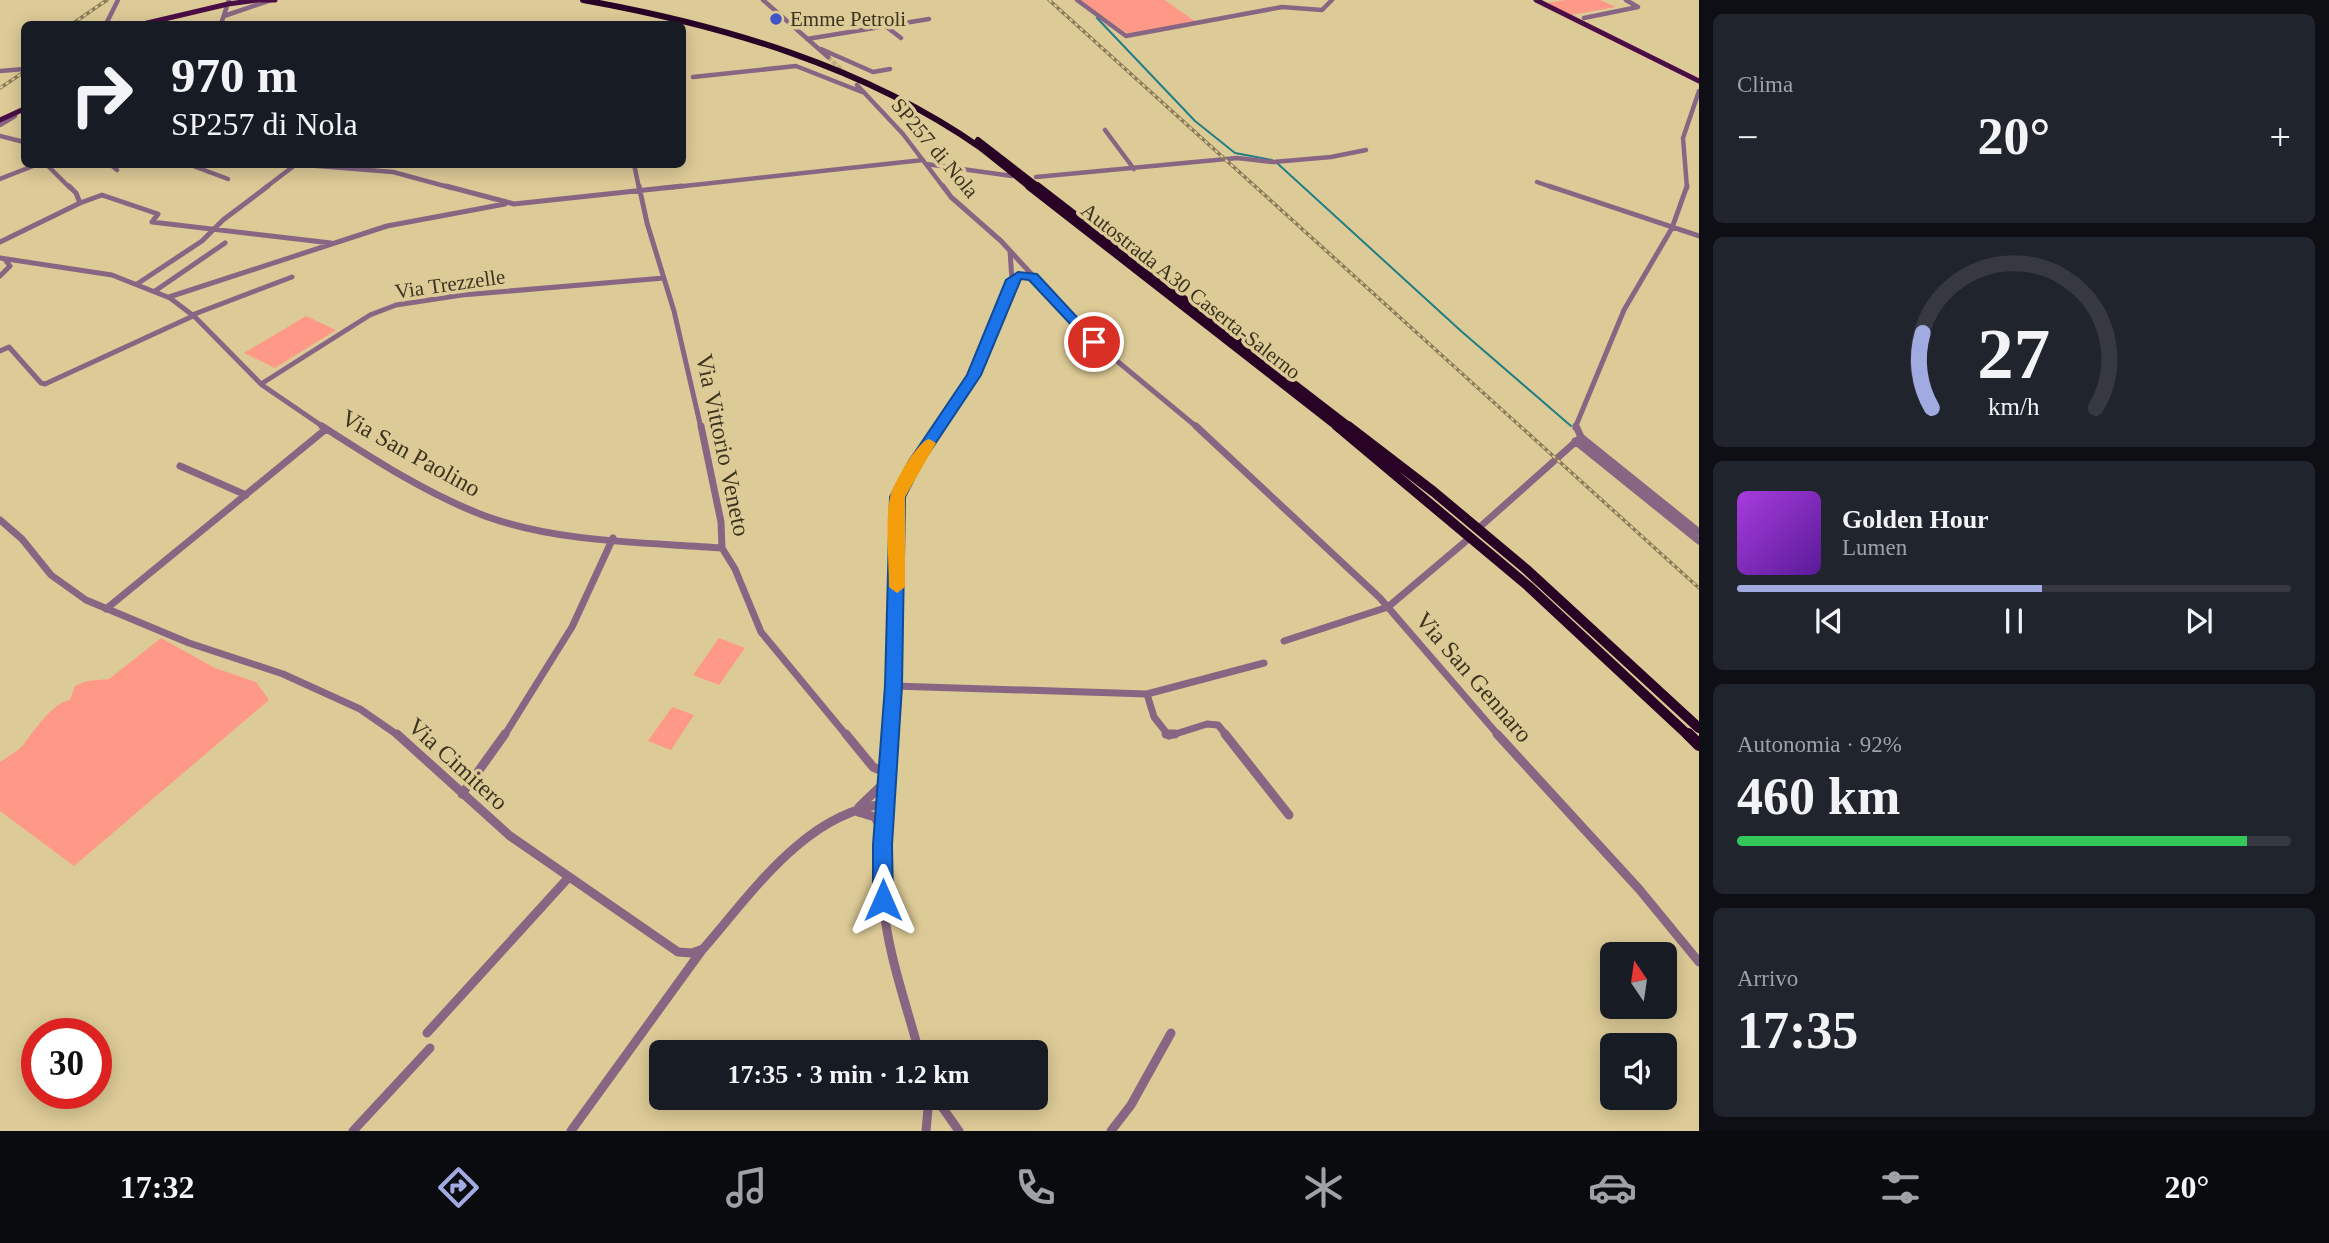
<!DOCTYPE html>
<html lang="it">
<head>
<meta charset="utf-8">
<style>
  :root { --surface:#171b24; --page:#20242c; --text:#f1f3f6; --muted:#9ea1a6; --line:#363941; --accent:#a2abe1 }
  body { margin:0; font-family:Georgia,serif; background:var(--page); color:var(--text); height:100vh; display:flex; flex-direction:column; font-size:26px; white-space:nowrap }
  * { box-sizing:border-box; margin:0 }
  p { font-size:23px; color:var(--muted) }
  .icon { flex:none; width:38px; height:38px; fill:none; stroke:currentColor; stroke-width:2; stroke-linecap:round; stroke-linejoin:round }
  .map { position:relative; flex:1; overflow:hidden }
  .sheet { display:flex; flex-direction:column; gap:14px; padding:14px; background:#0d0f14; width:630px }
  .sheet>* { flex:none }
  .hud { position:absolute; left:21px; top:21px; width:665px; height:147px; border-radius:10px; box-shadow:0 4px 18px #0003; background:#171b24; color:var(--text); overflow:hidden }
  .needle { width:46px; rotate:347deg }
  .buttons { position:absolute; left:1600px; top:942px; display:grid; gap:14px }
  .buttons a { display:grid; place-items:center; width:77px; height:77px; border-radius:10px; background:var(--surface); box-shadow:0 4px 18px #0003; font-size:35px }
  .speed { position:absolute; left:21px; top:1018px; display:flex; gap:14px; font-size:35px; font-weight:700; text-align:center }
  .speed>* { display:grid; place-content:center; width:91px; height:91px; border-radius:50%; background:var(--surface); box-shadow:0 4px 18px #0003; line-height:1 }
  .speed .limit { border:10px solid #d22; background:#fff; color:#111 }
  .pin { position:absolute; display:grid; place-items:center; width:60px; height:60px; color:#fff; margin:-30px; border:4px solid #fff; border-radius:50%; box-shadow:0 2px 7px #0007 }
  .me { position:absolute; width:77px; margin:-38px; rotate:0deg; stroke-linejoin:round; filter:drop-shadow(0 0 5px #0008) }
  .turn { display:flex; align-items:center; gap:24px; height:147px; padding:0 35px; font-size:32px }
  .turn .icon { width:91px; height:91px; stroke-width:2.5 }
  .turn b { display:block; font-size:49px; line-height:60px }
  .big { font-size:52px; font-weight:700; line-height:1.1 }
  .sheet .tile { flex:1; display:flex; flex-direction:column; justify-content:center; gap:10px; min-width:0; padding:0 24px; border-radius:10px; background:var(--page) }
  .sheet .dial { align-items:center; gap:0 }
  .dial svg { height:182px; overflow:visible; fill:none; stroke:var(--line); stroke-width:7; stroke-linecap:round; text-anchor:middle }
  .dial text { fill:var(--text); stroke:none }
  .song { display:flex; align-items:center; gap:21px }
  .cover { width:84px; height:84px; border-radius:10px; background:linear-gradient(135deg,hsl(280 70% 55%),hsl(270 70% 35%)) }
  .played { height:7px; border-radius:4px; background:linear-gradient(90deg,var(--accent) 55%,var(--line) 55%) }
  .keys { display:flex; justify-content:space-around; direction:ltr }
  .heat { display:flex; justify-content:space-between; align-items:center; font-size:38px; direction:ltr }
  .charge { height:10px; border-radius:5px; background:linear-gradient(90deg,#34c759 92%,var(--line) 0) }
  .trip { position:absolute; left:649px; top:1040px; width:399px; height:70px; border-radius:10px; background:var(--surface); box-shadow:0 4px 18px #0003; font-weight:700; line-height:70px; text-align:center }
  .tabs { display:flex; height:112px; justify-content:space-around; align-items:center; background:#090b0e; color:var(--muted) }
  .tabs .icon { width:49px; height:49px }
  .tabs .selected { color:var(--accent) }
  .tabs b { font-size:32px; color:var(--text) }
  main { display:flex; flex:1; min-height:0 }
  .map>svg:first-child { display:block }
</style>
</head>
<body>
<main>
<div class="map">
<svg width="1699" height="1131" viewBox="0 0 1699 1131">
  <rect width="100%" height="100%" fill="#ddcb97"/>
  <path fill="#fe9987" d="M1080,0H1165L1196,22L1128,34Z
    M1565,0H1600L1616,7L1571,15L1547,3Z
    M306,316L336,330L275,368L244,353Z
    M161,638L215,668L256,682L269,700L74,866L0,811V762C7,757 17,752 23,745C34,731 53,702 70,700L75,686L87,681L109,679Z
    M719,638L745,648L719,685L693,675Z
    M672,707L694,715L671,750L648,741Z"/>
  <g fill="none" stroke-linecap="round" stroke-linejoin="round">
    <path stroke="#217e86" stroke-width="2" d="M1097,18L1195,121L1235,153L1272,160
      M1277,163L1461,331L1571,426"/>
    <path stroke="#bdad7f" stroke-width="4.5" stroke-dasharray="4.5 2" stroke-linecap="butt" d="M828,57L845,73"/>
    <path stroke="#886683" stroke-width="4.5" d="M763,0L828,57
      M1077,0L1126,36L1282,7L1322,10L1332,0
      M224,16L271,0
      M1584,18L1638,7L1626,0
      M106,24L118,0
      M221,24L229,0
      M884,25L901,38
      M807,39L929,19
      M821,49L873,72L890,69
      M0,71L24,69
      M693,77L796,66L862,92
      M857,85L903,134L944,188
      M0,125L15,116H10
      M1105,130L1134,169
      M0,136L24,142
      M46,164L70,188
      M110,164L117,170
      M188,164L228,179
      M293,164L393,172L452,188
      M634,164L639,188
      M926,164L1012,176
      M1036,177L1237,158L1273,162L1331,157L1366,150
      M0,179L38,164
      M1537,182L1554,188
      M265,188L295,165
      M666,188L923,160
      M1687,188L1683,138L1699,91"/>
    <path stroke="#886683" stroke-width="5" d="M446,186L514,204L682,186
      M639,186L647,223L674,311L701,428
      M943,186L951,197L1001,241L1094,342L1198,428
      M1549,186L1699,236
      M80,203L102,195L158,214L152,222L331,243
      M0,242L80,203L76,193L69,186
      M0,258L112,275L170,298L195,317L262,385L325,428
      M0,276L10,266L6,261
      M137,284L202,241L223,220L268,186
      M155,291L225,243
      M169,297L387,226L505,204
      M192,315L292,277
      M0,351L9,347L41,383L45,384L193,316
      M261,384L370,315L396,305L462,295L664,278
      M939,428L974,375L1012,280L1010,251
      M1575,428L1624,310L1672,228L1687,186"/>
    <path stroke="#886683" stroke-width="7" d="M322,426C373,459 427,494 485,516C560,543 644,542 722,548
      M701,426L721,522L722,548L735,569L761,632L847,736
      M1196,426L1380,598L1499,736
      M1581,437L1699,532
      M1575,441L1699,541
      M180,466L246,495
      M0,520L22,539L51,575L86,600L189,643L283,674L360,709L399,736
      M1481,526L1581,437L1576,426
      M106,609L326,429
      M1284,641L1388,607L1466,541
      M894,686L1147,694L1264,663
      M1147,694L1154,717L1169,736
      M504,736L572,627L613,538
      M891,736L894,686L897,497L914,464L940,426
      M1169,736L1207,724L1218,725L1227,736"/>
    <path stroke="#886683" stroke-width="9" d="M397,734L510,836L678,952L692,953L703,949C751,894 806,812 885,804
      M846,734L873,767L887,773
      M891,734C887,789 879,846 883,900C887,952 906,1003 919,1052
      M1166,734H1175
      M1225,734L1289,815
      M1497,734L1639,889L1699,962
      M462,794L505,734
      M859,807L886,781
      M858,812L875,817L882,830
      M427,1033L569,877
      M935,1097L959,1131
      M353,1131L430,1048
      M571,1131L702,950
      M926,1131L929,1097
      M1111,1131L1131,1105L1171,1033"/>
    <path stroke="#4a0d46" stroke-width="5" d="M261,0H275
      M1536,0L1699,81
      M143,24L228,4L258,0
      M0,120L24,109"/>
    <path stroke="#290326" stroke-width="6" d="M583,0C722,25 864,66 981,148C998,161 1014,175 1031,188
      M978,140L1040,188"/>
    <path stroke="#290326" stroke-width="8" d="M1029,186L1339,428
      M1037,186L1351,428"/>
    <path stroke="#290326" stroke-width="10" d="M1337,426L1528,586L1689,736
      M1348,426L1434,492L1526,569L1699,728"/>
    <path stroke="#290326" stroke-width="12" d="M1688,734L1699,745"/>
    <defs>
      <path id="rail" d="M1049,0L1699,588
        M72,24L107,0
        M0,88L24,72"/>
    </defs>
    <use href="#rail" stroke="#887b57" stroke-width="3.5"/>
    <use href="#rail" stroke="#ddcb97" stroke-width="2" stroke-dasharray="3.5" stroke-linecap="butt"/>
  </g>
  <path fill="#1a73e8" stroke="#114b97" stroke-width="2" d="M1018,272L1037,274L1100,342L1094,346L1089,344L1029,280L1021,279L981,375L921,465L905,497L902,686L892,845L893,900L890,906L883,909L876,906L873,900V845L885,686L890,497L909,461L967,375L1006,280Z"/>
  <path fill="#f59e0b" d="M929,439L936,443L905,497V587L897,593L889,587C889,563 885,519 890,498C892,485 917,442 929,439Z"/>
  <circle fill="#4154c8" stroke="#ddcb97" stroke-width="2.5" cx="776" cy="19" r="7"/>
  <g text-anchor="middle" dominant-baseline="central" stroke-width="7" stroke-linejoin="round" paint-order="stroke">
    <g font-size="21" fill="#3c341f" stroke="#ddcb97" text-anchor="start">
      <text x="790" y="19">Emme Petroli</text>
    </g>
    <g font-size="21" fill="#3c341f" stroke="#ddcb97">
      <text transform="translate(935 148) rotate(50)">SP257 di Nola</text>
      <text transform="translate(450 284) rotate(-8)">Via Trezzelle</text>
      <text transform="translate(1191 291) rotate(38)">Autostrada A30 Caserta-Salerno</text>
    </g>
    <g font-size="24" fill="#3c341f" stroke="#ddcb97">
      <text transform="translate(723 445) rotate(78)">Via Vittorio Veneto</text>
      <text transform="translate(411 453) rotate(29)">Via San Paolino</text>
      <text transform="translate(1474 677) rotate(49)">Via San Gennaro</text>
      <text transform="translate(458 764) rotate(42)">Via Cimitero</text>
    </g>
  </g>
</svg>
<div class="buttons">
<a><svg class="needle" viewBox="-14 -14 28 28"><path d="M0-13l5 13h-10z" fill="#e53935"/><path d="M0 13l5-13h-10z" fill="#9ea1a6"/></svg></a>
<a><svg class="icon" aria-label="sound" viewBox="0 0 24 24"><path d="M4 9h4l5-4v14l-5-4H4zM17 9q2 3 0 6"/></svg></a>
</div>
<div class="speed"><div class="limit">30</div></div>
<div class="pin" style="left:1094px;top:342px;background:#d93025"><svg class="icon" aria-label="arrive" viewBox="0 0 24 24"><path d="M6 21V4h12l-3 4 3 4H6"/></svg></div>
<svg class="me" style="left:883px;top:900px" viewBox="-20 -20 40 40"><path d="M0-17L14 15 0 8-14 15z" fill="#1a73e8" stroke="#fff" stroke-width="4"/></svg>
<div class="trip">17:35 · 3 min · 1.2 km</div>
<div class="hud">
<div class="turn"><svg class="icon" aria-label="right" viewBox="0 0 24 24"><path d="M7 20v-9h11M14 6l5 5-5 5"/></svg><div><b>970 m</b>SP257 di Nola</div></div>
</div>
</div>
<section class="sheet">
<div class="tile"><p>Clima</p>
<div class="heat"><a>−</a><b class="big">20°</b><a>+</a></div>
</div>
<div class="tile dial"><svg viewBox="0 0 100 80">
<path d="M14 69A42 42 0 1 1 86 69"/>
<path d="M14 69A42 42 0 0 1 10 36" stroke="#a2abe1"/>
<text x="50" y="56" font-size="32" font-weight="700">27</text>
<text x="50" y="72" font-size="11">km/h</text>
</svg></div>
<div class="tile">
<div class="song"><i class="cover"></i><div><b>Golden Hour</b><p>Lumen</p></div></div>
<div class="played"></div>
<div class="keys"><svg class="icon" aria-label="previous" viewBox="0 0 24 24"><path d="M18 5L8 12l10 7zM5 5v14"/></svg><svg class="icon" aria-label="pause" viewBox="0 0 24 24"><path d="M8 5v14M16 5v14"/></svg><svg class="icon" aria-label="next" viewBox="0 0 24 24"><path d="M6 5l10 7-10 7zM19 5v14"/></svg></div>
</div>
<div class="tile"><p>Autonomia · 92%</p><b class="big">460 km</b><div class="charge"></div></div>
<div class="tile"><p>Arrivo</p><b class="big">17:35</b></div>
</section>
</main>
<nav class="tabs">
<b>17:32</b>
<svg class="icon selected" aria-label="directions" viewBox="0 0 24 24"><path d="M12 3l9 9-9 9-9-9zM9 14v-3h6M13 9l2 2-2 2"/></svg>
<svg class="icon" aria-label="music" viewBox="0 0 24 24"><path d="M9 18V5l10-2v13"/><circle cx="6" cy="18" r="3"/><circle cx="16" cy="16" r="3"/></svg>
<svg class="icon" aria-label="phone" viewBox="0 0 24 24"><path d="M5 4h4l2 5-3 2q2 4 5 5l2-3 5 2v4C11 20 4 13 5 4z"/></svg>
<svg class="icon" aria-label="climate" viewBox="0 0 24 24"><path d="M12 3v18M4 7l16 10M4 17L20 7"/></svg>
<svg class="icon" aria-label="car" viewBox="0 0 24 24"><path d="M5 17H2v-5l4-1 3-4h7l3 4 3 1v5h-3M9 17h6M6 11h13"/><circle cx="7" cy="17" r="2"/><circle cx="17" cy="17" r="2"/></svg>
<svg class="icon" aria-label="filters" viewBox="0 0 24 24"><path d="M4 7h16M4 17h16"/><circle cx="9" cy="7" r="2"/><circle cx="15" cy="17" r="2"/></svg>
<b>20°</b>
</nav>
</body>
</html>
